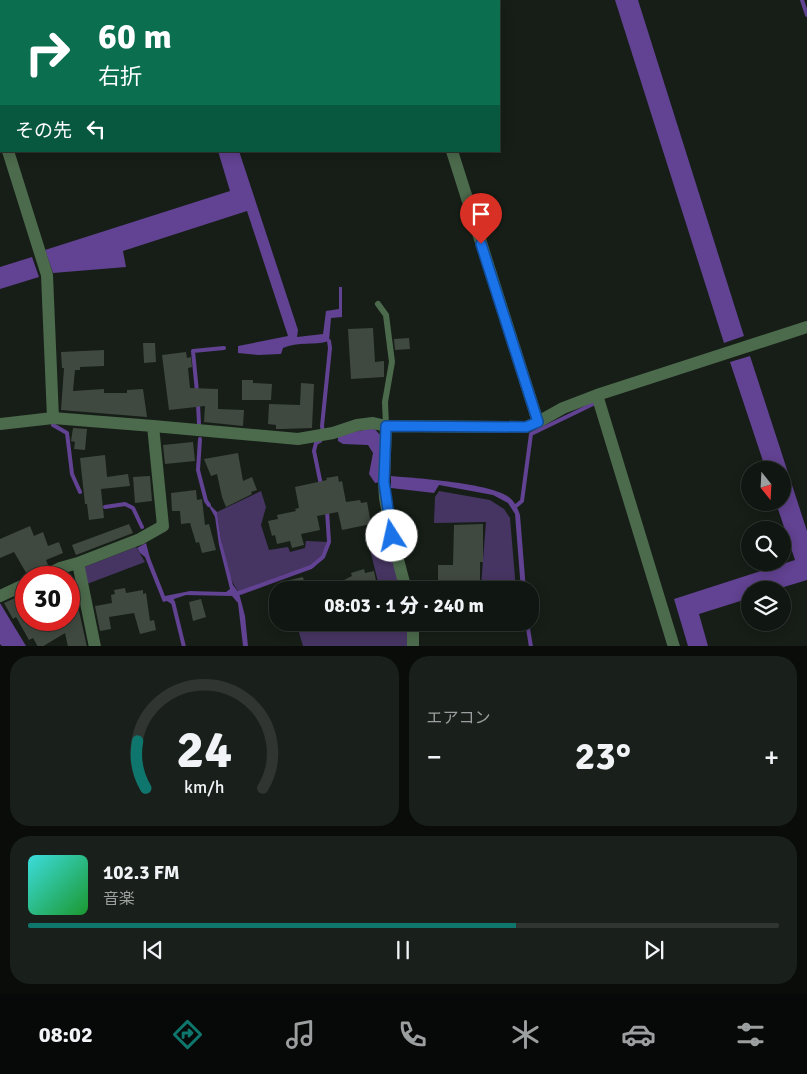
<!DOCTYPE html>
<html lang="ja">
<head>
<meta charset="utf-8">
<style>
  :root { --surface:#101611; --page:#191f1a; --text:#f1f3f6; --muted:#9c9f9f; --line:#303531; --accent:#0f766e }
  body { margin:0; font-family:Signika,"Noto Sans JP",sans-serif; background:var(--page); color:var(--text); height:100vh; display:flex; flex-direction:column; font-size:19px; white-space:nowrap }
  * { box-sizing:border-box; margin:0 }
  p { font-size:16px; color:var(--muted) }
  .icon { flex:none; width:28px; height:28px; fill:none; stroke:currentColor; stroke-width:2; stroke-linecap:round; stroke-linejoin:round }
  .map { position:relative; height:646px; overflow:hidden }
  .side { display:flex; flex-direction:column; gap:10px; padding:10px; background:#090c09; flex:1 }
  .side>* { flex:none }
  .guide { position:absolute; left:0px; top:0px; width:500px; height:152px; box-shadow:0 2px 12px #0003,0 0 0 1px var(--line); background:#0b6e4f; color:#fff; overflow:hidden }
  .needle { width:32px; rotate:162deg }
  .tools { position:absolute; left:741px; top:461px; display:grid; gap:10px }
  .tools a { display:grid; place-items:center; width:50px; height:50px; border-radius:50%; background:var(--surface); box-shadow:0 2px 12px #0003,0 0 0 1px var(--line); font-size:25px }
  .speed { position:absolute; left:15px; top:566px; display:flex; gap:10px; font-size:25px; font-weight:700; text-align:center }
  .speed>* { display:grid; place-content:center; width:65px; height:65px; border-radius:50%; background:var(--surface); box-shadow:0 2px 12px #0003,0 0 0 1px var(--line); line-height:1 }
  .speed .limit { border:8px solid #d22; background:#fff; color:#111 }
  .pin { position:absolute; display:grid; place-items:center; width:42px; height:42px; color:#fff; margin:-51px -21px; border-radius:50% 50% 50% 0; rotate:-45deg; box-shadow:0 0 5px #0007 }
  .pin .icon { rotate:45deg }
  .me { position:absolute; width:55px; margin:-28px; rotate:350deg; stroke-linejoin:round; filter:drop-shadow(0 0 4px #0008) }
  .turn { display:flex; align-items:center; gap:18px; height:105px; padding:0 15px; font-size:22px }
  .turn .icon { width:65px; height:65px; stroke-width:2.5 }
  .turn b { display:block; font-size:35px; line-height:42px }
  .then { display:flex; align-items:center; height:48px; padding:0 15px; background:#0003; gap:10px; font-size:19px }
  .big { font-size:38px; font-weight:800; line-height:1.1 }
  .side .widget { flex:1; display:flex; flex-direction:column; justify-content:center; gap:8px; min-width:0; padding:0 18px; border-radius:20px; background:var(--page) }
  .side .dial { align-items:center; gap:0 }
  .dial svg { height:130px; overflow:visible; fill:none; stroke:var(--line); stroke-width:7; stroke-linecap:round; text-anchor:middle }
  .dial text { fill:var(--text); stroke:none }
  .song { display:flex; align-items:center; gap:15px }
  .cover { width:60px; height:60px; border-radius:8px; background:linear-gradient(135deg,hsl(180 70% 55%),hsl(130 70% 35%)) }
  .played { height:5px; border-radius:2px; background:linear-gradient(90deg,var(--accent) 65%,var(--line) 65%) }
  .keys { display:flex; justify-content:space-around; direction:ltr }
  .heat { display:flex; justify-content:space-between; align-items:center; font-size:28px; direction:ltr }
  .side .tiles { flex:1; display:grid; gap:10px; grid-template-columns:1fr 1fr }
  .widget:last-child { grid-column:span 2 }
  .trip { position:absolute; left:269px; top:581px; width:270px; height:50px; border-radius:20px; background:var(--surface); box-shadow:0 2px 12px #0003,0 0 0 1px var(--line); font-weight:800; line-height:50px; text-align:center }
  .tabs { display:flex; height:80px; justify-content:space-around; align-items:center; background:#060907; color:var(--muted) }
  .tabs .icon { width:35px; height:35px }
  .tabs .selected { color:var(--accent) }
  .tabs b { font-size:22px; color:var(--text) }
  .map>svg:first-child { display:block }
</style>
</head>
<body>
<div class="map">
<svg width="807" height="647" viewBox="0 0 807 647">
  <rect width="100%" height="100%" fill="#161e17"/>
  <path fill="#463562" d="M261,491L266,507L261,525L269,550L288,547L290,552L305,548L306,541L330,542L324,557L313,568L241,595C224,575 221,538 217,512Z
    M439,491L490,500L504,509L510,518L516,590H450V588L481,586L486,522L434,523L435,497Z
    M386,535L401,590H380L367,537Z
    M136,547L145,562L87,584L84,567Z
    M406,622L408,635L407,646H303L298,629L325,623Z
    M454,623H518L519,631L473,624L455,627Z"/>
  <path fill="#624292" d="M615,0H638L744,336L724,343Z
    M218,151H239L298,330L297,337L323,334L326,311L339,309V287H342V317L331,318L329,341C314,346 298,341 283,348L281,354L258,355L238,353V346L288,336L247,211L123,251L126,267L53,273L45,250L230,191Z
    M32,257L39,277L0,289V267Z
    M750,356L807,531V580L774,590H750V598L699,614L708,646H688L674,599L795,560L776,503L782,502V470H766L730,362Z
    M374,428L380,435V482L375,483L369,474L373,453L368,445L343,444L338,441V435Z
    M391,476C415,478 493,483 510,498C515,502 518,509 520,515L526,590H521L515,514L508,503L493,495L439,485L434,493L391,488Z
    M206,501L217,512L221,540L233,585L239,593L245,616L248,646H243L238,603L232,596L186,595L174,599L173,605L167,601L163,602L145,557L140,553L137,548L146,543L150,558L165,596L190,591L226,592L230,589L219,545L215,517Z
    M0,603L26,646H2L0,644Z"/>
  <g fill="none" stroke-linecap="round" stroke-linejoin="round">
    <path stroke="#624292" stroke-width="4" d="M802,0L807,15
      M197,392L193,351L224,348
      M198,404L199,424
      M53,425L67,433L72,474L80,492
      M323,432L322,426L330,348L329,341
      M200,439L198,470L206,501L209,505
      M320,441L316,443L314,451L321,485
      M516,506L522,501L531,434L593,404
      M105,507L125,504L133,508L142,527
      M236,594L311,567L323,557L329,542L327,511
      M173,602L184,647
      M527,622L531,647"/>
  </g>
  <path fill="#404940" d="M373,328L375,362L384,361V377L351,379L348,329Z
    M409,338L410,349L395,350L394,339Z
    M143,343H155L156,362L144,363Z
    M104,350V366L80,367V370H75L73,391L104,389V393H127V390L143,389L147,417L61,410L64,368H62L61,352Z
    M186,352L187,358L191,357L192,367L188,368L190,388L218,389V409L244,410L243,426L204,422L205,406L169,410L162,355Z
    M242,380H253V383L272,384L271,400H242Z
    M301,383L314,384L312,428L282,429H276V425L268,424L269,404L300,405Z
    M73,428L87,429L85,450L74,449L75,442L71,441Z
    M193,442L195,461L165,464L163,445Z
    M238,453L243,481L252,477L257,490L251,492L252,494L226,507L222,497L217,474L211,476L204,459Z
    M105,455L107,477L128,474L130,486L101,489L104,518L89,520L87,504H85L80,458Z
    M150,476L152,501L135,503L133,477Z
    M338,476L339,482L342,481L346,502L360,500L361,503L367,502L371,524L342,530L338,512L317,516L320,530L301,534L304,545L292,548L290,541L277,544L275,535L272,536L268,521L278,519L277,515L296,511L295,509L299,508L295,487L327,480L326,478Z
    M196,490L197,500L202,499L205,525L209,524L216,550L202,553L199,542L196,543L190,523L181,524L180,511H172L171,493Z
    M129,524L133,533L76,555L72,545Z
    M483,524V562H480V583L438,584V565H453L454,525Z
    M30,526L34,536L43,532L48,546L59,542L63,553L46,560L48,565L28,576L14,552L0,558V539Z
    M364,569L365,573L374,571L378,590H318L317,586L344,580L352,576L351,573Z
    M303,577L306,590H293L290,580Z
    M69,579H72L87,647H68L65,633L42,647H38L33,638L29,640L16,617L13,619L4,603L17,597L26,613V620H69Z
    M125,588L126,593L143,590V594L146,593L150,621L154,620L156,630L140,634L134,613L109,617L111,629L100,631L95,606L112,603L111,595L115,594L114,590Z
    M201,599L206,617L193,621L189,602Z"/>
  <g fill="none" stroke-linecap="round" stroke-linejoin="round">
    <path stroke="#4c6a4c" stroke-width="6" d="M378,304L386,315L392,362L385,402L386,426"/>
    <path stroke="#4c6a4c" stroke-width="12" d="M403,0L404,1
      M158,1L162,0
      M0,52H1
      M0,128L1,131
      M452,151L538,422
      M597,395L674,647
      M53,418L153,426L163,526L140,539L78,563L95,647
      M0,424L53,418L47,275L8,151
      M153,426L298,439L333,433L357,425L373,423L386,426
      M40,578L60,568L78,563
      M406,590L392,537L385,498L384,482L386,426L526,427L538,422L563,408L597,395L807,327
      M0,596L26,584
      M413,622V647"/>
  </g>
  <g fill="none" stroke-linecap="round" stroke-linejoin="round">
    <defs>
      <path id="route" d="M392,536L384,482L386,426L526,427L538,422L481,244"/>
    </defs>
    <use href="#route" stroke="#114b97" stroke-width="12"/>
    <use href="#route" stroke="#1a73e8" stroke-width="9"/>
  </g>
</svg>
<div class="tools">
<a><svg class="needle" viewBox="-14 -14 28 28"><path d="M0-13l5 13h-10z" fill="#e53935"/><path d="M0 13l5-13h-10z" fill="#9c9f9f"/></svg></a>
<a><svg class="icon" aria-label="search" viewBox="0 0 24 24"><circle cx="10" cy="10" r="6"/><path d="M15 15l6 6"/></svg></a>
<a><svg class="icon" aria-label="layers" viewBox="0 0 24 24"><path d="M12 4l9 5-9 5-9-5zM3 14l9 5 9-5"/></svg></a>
</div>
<div class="speed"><div class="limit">30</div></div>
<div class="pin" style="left:481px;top:244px;background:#d93025"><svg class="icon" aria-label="arrive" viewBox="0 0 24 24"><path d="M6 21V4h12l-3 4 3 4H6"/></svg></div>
<svg class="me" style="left:392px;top:536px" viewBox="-20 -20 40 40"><circle r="19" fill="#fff"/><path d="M0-13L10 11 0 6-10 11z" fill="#1a73e8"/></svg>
<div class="trip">08:03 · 1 分 · 240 m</div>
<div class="guide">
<div class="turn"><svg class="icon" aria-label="right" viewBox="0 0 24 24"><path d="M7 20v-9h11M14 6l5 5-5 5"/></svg><div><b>60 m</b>右折</div></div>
<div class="then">その先<svg class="icon" aria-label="left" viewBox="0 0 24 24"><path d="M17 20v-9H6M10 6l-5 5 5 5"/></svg></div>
</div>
</div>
<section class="side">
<div class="tiles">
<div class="widget dial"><svg viewBox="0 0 100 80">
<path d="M14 69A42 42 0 1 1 86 69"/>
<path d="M14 69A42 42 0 0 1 9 40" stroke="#0f766e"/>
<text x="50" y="56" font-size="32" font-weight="700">24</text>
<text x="50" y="72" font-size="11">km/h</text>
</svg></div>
<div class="widget"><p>エアコン</p>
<div class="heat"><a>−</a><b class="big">23°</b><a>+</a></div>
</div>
<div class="widget">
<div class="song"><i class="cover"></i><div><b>102.3 FM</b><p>音楽</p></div></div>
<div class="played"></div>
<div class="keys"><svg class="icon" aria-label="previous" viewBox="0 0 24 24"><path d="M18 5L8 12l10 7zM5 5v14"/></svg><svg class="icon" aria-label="pause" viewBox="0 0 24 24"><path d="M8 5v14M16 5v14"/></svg><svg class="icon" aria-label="next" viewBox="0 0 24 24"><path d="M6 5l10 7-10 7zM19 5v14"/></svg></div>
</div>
</div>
</section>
<nav class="tabs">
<b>08:02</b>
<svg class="icon selected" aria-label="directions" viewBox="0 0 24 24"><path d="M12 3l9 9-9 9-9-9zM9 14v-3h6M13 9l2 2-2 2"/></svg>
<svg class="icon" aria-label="music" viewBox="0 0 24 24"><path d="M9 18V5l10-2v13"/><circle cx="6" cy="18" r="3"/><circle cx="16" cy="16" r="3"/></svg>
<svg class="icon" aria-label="phone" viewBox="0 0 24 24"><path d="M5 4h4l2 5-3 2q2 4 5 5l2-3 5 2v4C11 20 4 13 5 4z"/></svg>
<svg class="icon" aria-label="climate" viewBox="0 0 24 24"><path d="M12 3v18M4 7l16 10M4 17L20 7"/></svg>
<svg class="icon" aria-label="car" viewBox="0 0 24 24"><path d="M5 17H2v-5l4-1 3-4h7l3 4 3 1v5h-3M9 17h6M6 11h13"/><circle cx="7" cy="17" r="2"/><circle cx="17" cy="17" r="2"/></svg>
<svg class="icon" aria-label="filters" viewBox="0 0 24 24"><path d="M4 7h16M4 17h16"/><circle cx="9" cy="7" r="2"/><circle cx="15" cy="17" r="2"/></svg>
</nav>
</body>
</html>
